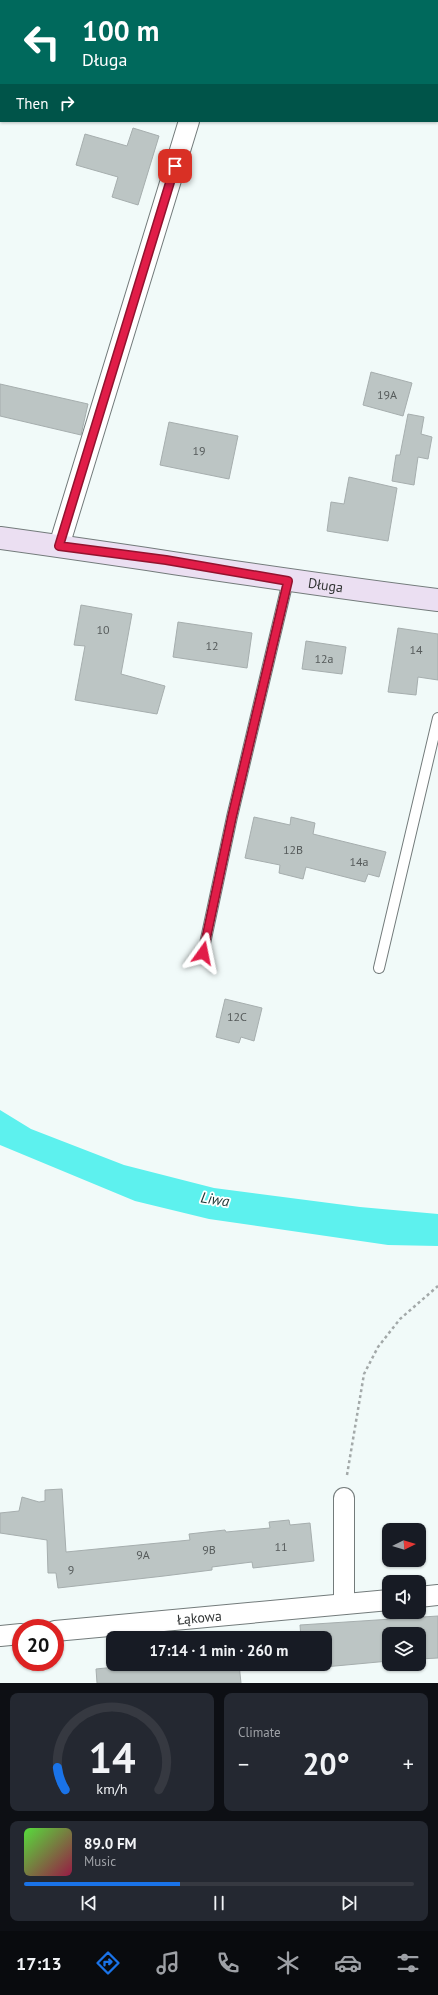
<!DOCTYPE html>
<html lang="en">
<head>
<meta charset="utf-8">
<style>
  :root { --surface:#171b24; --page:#242831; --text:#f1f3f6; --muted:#9ea1a6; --line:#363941; --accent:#1a73e8 }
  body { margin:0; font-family:"PT Sans",sans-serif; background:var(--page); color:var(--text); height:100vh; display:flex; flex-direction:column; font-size:15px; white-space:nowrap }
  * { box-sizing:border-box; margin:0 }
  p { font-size:13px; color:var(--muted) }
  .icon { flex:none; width:22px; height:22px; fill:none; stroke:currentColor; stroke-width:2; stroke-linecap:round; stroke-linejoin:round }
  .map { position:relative; height:1683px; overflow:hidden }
  .drawer { display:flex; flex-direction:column; gap:10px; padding:10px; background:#0d0f14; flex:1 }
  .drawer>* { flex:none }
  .hud { position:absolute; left:0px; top:0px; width:438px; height:122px; box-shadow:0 1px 3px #0004; background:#00695c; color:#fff; overflow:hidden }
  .needle { width:26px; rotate:85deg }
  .controls { position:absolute; left:382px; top:1523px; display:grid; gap:8px }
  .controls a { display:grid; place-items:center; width:44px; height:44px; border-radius:8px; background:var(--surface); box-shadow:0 1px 3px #0004; font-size:20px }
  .speed { position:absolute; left:12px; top:1619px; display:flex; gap:8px; font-size:20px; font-weight:700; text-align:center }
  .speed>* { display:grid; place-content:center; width:52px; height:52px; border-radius:50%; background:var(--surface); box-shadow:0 1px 3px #0004; line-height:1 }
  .speed .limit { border:6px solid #d22; background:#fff; color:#111 }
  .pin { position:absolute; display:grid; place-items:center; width:34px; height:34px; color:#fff; margin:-17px; border-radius:8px; box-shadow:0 2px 6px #0006 }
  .me { position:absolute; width:44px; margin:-22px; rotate:12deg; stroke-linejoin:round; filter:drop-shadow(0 0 3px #0008) }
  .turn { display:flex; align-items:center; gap:14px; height:84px; padding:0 16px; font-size:18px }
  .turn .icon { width:52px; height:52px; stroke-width:2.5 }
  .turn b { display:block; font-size:28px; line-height:34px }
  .then { display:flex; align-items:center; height:38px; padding:0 16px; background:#0003; gap:8px; font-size:15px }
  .big { font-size:30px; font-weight:600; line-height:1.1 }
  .drawer .widget { flex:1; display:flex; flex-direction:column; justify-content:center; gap:6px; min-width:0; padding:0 14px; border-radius:8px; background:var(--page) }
  .drawer .dial { align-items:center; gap:0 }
  .dial svg { height:104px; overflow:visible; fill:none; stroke:var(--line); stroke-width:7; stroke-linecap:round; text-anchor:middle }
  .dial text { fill:var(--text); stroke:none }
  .song { display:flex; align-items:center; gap:12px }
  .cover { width:48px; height:48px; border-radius:6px; background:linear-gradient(135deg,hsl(110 70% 55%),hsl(340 70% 35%)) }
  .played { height:4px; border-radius:2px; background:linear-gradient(90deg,var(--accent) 40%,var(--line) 40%) }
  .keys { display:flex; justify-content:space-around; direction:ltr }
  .heat { display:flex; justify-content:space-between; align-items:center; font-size:22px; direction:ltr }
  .drawer .tiles { flex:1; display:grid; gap:10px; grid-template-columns:1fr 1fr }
  .widget:last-child { grid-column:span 2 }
  .trip { position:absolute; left:106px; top:1631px; width:226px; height:40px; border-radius:8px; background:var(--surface); box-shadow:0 1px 3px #0004; font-weight:600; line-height:40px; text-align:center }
  .tabs { display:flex; height:64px; justify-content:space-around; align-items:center; background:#090b0e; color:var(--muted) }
  .tabs .icon { width:28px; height:28px }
  .tabs .on { color:var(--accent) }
  .tabs b { font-size:18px; color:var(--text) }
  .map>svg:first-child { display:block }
</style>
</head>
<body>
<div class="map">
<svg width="438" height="1683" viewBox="0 0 438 1683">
  <rect width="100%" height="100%" fill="#f1faf9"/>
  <path fill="#5df1ee" d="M0,1110L31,1129L124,1165L214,1188L360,1207L438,1214V1246L388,1245L209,1219L135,1201L0,1145Z"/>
  <path fill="#bcc5c4" stroke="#a6aeae" d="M133,128L159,136L138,205L112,197L118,177L76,165L85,134L127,146Z
    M371,372L412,383L403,416L363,405Z
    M0,384L88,404L81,435L0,416Z
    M408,414L424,417L421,434L432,437L428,459L418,457L414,485L392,481L396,455H400Z
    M169,422L238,436L229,479L160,465Z
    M349,477L397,488L388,541L327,531L331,502L344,504Z
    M81,605L132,614L121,674L165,686L157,714L75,700L85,646L74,645Z
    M178,622L252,633L247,668L173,657Z
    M398,628L438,634V680L418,677L416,695L388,692Z
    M306,641L346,647L342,674L302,669Z
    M254,817L290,825L291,817L315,823L313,834L386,852L379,877L368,874L365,882L306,867L303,879L279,873L280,865L245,858Z
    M225,999L262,1008L254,1041L241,1037L239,1043L216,1037Z
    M62,1489L66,1552L190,1540L189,1534L225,1530L226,1532L270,1528L269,1522L289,1520L290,1525L310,1523L314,1561L253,1568L252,1562L212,1567V1570L164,1576L58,1588L56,1573H48L47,1540L0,1533V1513L19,1511L22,1497L39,1502L45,1501V1490Z
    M438,1616V1658L419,1659V1634H389V1661L303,1669V1664H325V1638H301L300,1625Z
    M144,1664H239L241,1683H97L96,1669Z"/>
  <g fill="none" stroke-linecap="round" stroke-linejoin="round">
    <defs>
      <path id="lane" d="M203,953L232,817L288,581
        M379,968L438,718"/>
      <g id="street">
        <path d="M0,62L1,63"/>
        <path d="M59,546L189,121"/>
        <path d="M344,1498V1604"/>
        <path d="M419,1597L438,1595"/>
        <path id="s1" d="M55,1631L389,1600"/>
        <path d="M0,1636L21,1634"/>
      </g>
      <g id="secondary">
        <path id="s2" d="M0,538C146,558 292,582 438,600"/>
      </g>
    </defs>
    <use href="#lane" stroke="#737b7b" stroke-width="12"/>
    <use href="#street" stroke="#737b7b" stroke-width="22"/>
    <use href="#secondary" stroke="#737b7b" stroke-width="24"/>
    <path stroke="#a3a9a9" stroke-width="2.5" stroke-dasharray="3 3" stroke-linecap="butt" d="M347,1475L364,1374L378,1347L400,1319L438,1286"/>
    <use href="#lane" stroke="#fff" stroke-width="10"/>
    <use href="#street" stroke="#fff" stroke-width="20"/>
    <use href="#secondary" stroke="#ebdff2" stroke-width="22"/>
  </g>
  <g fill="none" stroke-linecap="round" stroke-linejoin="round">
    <defs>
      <path id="route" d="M175,166L59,546L166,560L288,581L232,817L203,953"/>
    </defs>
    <use href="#route" stroke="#92132f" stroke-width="10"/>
    <use href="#route" stroke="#e11d48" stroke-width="7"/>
  </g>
  <g text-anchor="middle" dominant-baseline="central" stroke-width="3.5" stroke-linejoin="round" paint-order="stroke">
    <g font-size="12" fill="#555a5a">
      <text x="387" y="394">19A</text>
      <text x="199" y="450">19</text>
      <text x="103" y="629">10</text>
      <text x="212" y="645">12</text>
      <text x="416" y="649">14</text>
      <text x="324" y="658">12a</text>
      <text x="293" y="849">12B</text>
      <text x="359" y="861">14a</text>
      <text x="237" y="1016">12C</text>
      <text x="281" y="1546">11</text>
      <text x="209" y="1549">9B</text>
      <text x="143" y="1554">9A</text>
      <text x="71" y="1569">9</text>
    </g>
    <g font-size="14" fill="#333636" stroke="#fff">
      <text stroke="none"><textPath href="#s2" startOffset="329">Długa</textPath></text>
      <text stroke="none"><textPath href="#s1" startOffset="145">Łąkowa</textPath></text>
    </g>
    <g font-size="15" font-style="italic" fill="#1c3534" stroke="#fff">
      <text transform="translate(215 1199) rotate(9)">Liwa</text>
    </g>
  </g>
</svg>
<div class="controls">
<a><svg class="needle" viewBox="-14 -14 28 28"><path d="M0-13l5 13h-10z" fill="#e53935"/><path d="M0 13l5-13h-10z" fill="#9ea1a6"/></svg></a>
<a><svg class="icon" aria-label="sound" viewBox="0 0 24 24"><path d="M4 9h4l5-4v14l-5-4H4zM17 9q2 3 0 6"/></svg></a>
<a><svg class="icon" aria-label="layers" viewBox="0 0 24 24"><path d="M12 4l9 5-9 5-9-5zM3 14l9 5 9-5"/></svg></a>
</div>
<div class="speed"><div class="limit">20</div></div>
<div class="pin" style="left:175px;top:166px;background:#d93025"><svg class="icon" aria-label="arrive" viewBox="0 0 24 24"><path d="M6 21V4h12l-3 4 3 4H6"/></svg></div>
<svg class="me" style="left:203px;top:953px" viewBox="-20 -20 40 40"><path d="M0-17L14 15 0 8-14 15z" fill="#e11d48" stroke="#fff" stroke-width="4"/></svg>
<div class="trip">17:14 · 1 min · 260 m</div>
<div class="hud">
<div class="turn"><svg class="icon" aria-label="left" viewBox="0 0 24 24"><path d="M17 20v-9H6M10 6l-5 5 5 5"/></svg><div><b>100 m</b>Długa</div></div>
<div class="then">Then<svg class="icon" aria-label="right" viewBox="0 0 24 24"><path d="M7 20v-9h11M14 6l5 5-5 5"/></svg></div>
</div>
</div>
<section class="drawer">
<div class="tiles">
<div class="widget dial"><svg viewBox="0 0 100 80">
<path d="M14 69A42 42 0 1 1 86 69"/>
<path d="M14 69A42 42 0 0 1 8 52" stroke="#1a73e8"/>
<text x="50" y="56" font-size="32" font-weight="700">14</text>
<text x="50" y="72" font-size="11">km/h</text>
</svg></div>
<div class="widget"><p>Climate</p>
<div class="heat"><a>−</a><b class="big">20°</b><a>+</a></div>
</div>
<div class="widget">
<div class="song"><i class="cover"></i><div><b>89.0 FM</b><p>Music</p></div></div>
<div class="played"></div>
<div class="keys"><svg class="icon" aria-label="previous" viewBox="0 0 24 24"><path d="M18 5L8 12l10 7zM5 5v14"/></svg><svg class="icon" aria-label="pause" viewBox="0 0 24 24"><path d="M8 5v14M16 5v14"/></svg><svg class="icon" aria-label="next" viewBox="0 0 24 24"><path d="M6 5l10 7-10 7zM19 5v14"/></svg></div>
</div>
</div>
</section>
<nav class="tabs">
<b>17:13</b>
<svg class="icon on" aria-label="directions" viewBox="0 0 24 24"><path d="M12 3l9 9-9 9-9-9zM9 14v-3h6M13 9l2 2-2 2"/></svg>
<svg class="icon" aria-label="music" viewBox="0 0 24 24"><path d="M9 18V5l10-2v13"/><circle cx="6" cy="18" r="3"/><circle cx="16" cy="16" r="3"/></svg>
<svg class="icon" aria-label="phone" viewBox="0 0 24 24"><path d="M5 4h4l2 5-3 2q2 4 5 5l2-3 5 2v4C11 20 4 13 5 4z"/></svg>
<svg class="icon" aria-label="climate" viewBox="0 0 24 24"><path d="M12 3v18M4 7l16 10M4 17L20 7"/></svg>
<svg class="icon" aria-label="car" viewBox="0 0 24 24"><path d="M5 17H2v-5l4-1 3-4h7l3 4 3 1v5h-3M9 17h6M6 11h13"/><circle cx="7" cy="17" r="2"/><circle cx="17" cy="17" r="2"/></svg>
<svg class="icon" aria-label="filters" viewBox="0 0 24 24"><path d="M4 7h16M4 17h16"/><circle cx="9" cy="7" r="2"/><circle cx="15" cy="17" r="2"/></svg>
</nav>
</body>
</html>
